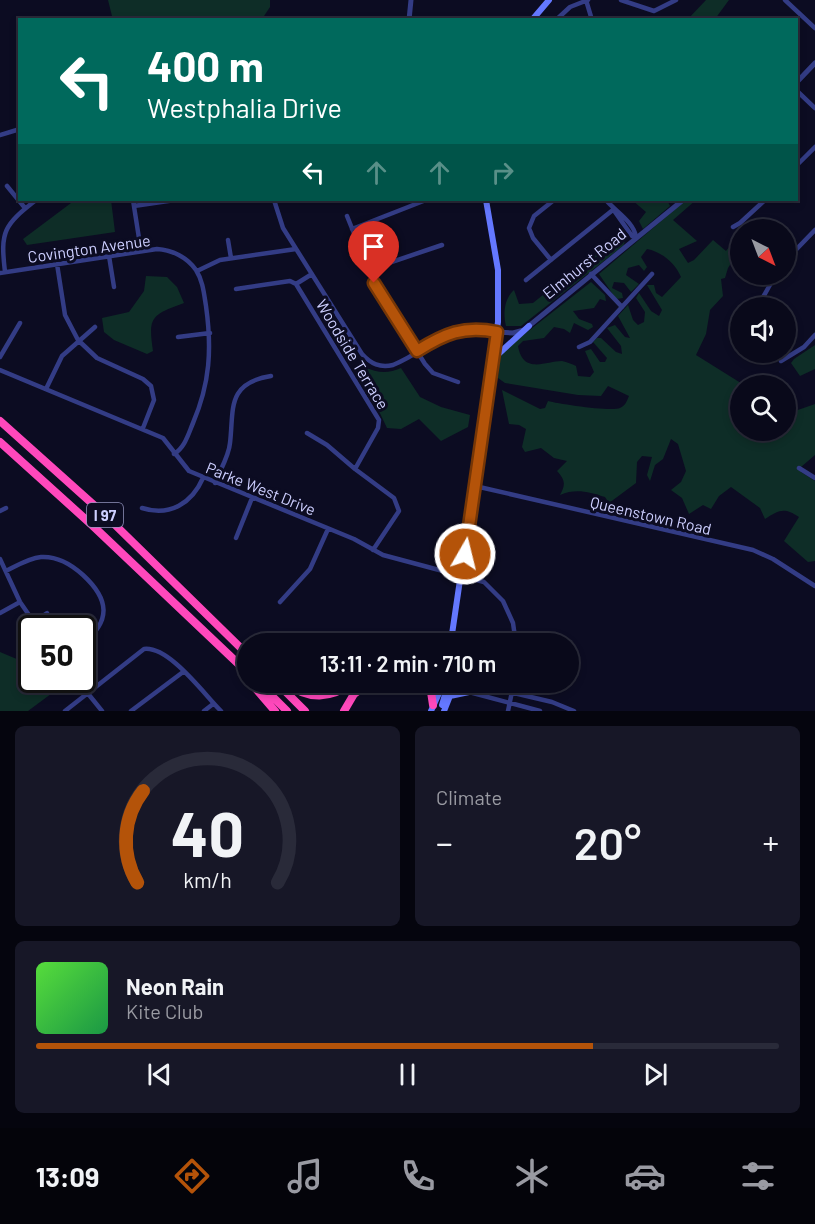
<!DOCTYPE html>
<html lang="en">
<head>
<meta charset="utf-8">
<style>
  :root { --surface:#09091a; --page:#171727; --text:#f1f3f6; --muted:#999aa2; --line:#292a39; --accent:#b45309 }
  body { margin:0; font-family:Barlow,sans-serif; background:var(--page); color:var(--text); height:100vh; display:flex; flex-direction:column; font-size:22px; white-space:nowrap }
  * { box-sizing:border-box; margin:0 }
  p { font-size:20px; color:var(--muted) }
  .icon { flex:none; width:33px; height:33px; fill:none; stroke:currentColor; stroke-width:2; stroke-linecap:round; stroke-linejoin:round }
  .map { position:relative; height:711px; overflow:hidden }
  .drawer { display:flex; flex-direction:column; gap:15px; padding:15px; background:#05050e; flex:1 }
  .drawer>* { flex:none }
  .hud { position:absolute; left:18px; top:18px; width:780px; height:183px; border-radius:0px; box-shadow:0 3px 9px #0003,0 0 0 2px var(--line); background:#00695c; color:#fff; overflow:hidden }
  .needle { width:39px; rotate:138deg }
  .buttons { position:absolute; left:730px; top:219px; display:grid; gap:12px }
  .buttons a { display:grid; place-items:center; width:66px; height:66px; border-radius:50%; background:var(--surface); box-shadow:0 3px 9px #0003,0 0 0 2px var(--line); font-size:30px }
  .speed { position:absolute; left:18px; top:615px; display:flex; gap:12px; font-size:30px; font-weight:700; text-align:center }
  .speed>* { display:grid; place-content:center; width:78px; height:78px; border-radius:50%; background:var(--surface); box-shadow:0 3px 9px #0003,0 0 0 2px var(--line); line-height:1 }
  .speed .limit { border:3px solid #111; border-radius:9px; background:#fff; color:#111 }
  .pin { position:absolute; display:grid; place-items:center; width:51px; height:51px; color:#fff; margin:-62px -26px; border-radius:50% 50% 50% 0; rotate:-45deg; box-shadow:0 0 6px #0007 }
  .pin .icon { rotate:45deg }
  .me { position:absolute; width:66px; margin:-33px; rotate:8deg; stroke-linejoin:round; filter:drop-shadow(0 0 4px #0008) }
  .turn { display:flex; align-items:center; gap:21px; height:126px; padding:0 30px; font-size:27px }
  .turn .icon { width:78px; height:78px; stroke-width:2.5 }
  .turn b { display:block; font-size:42px; line-height:51px }
  .lanes { display:flex; align-items:center; height:57px; padding:0 30px; background:#0003; justify-content:center; gap:30px; direction:ltr }
  .lanes .off { opacity:.35 }
  .big { font-size:45px; font-weight:600; line-height:1.1 }
  .drawer .widget { flex:1; display:flex; flex-direction:column; justify-content:center; gap:9px; min-width:0; padding:0 21px; border-radius:9px; background:var(--page) }
  .drawer .dial { align-items:center; gap:0 }
  .dial svg { height:156px; overflow:visible; fill:none; stroke:var(--line); stroke-width:7; stroke-linecap:round; text-anchor:middle }
  .dial text { fill:var(--text); stroke:none }
  .song { display:flex; align-items:center; gap:18px }
  .cover { width:72px; height:72px; border-radius:9px; background:linear-gradient(135deg,hsl(110 70% 55%),hsl(140 70% 35%)) }
  .played { height:6px; border-radius:3px; background:linear-gradient(90deg,var(--accent) 75%,var(--line) 75%) }
  .keys { display:flex; justify-content:space-around; direction:ltr }
  .heat { display:flex; justify-content:space-between; align-items:center; font-size:33px; direction:ltr }
  .drawer .tiles { flex:1; display:grid; gap:15px; grid-template-columns:1fr 1fr }
  .widget:last-child { grid-column:span 2 }
  .trip { position:absolute; left:237px; top:633px; width:342px; height:60px; border-radius:30px; background:var(--surface); box-shadow:0 3px 9px #0003,0 0 0 2px var(--line); font-weight:600; line-height:60px; text-align:center }
  .tab-bar { display:flex; height:96px; justify-content:space-around; align-items:center; background:#04040a; color:var(--muted) }
  .tab-bar .icon { width:42px; height:42px }
  .tab-bar .on { color:var(--accent) }
  .tab-bar b { font-size:27px; color:var(--text) }
  .map>svg:first-child { display:block }
</style>
</head>
<body>
<div class="map">
<svg width="815" height="711" viewBox="0 0 815 711">
  <rect width="100%" height="100%" fill="#0c0c22"/>
  <path fill="#0e2d27" d="M108,0H270V7L262,19L113,20Z
    M706,0H729L715,19H688Z
    M75,200H111L115,232L27,245L23,239Z
    M632,200H667L670,206L643,229L639,221L646,212Z
    M686,200H696L673,220L697,241L679,249L688,263L694,260L713,240L726,251L741,232V253L738,252L728,268L725,278L721,279L723,296L710,310L706,334L696,355L744,385L741,386V430H786V409L794,407L795,411L815,404V455L801,467V472L815,481V561L808,562L784,541L799,517C784,507 779,510 765,519L760,508L731,487L719,496L711,509L703,505L689,514L682,498L671,490L681,482L686,471L678,444L671,439L663,459L655,465L650,481L647,475L652,457L642,456L637,462L636,483L609,503L605,497C589,492 576,488 560,495C566,484 565,480 557,471L567,461L554,458L541,448L525,452L522,447L526,429L519,425L509,424L502,390L540,409L545,408L548,401C559,404 612,412 620,408C625,406 627,401 629,396L608,386L601,396L578,395L505,383L498,378L499,361L503,351L591,282L605,295L606,301L600,299L594,308L573,311L579,319L592,324L593,327L588,330L574,323L570,333L564,329L554,327L544,338L523,341L518,346C523,375 546,361 562,361C567,362 572,364 576,366L578,376L590,377L594,372L585,351L591,349L600,362H605L607,358L593,342L597,338H601L616,352L622,354L621,346L607,328L615,325L625,337L630,338L618,316L628,305L633,320L638,325L644,322L645,312L636,298L639,293L651,311L659,316L662,310L647,285H654L656,293L662,297L681,277C675,263 662,252 647,249L641,257L647,267L644,271L639,265L628,268L626,275L639,284L631,292L624,283L614,282L612,288L622,293L623,298L616,299L599,274Z
    M622,231L627,237L623,246L521,326H506C503,314 504,299 514,290L519,304L533,303Z
    M146,276L167,277L177,287L184,303C151,315 148,317 153,351L147,354L114,340L104,332L102,318L129,312L144,291Z
    M815,345V369L800,376L791,363L794,359Z
    M365,367C377,373 388,374 401,368L420,397L441,407L470,415L468,427L441,441L419,419L401,429L387,428L377,407L381,398Z
    M0,652L31,665L32,680H57L63,685L28,711H0Z"/>
  <g fill="none" stroke-linecap="round" stroke-linejoin="round">
    <path stroke="#333c85" stroke-width="4.5" d="M586,0L592,20
      M621,0L654,11L676,0
      M785,0L815,28
      M722,19V20
      M556,20L570,7L588,0
      M796,90L815,108
      M0,135L20,129
      M796,166L815,147
      M7,186L25,208
      M133,200L141,251
      M274,200L283,228L362,354C371,364 380,368 393,365C436,347 443,321 497,332
      M606,200C615,211 634,222 636,237
      M134,206L175,200
      M615,212L632,236L636,237
      M347,216L374,283L425,364L433,373L458,382
      M733,227L740,223L765,200
      M352,229L426,200
      M228,240L231,258
      M109,256L114,287
      M551,260L533,238L529,228L534,216L554,200
      M786,260L815,230
      M57,264L65,315L78,340L97,358L143,379L151,386L154,400L143,428
      M368,270L442,245
      M197,271L220,260L296,249
      M5,272C0,231 4,225 36,200
      M0,273L157,249C172,250 187,257 196,270C203,281 204,294 206,306C212,349 210,383 193,423C188,435 185,447 174,454
      M591,274L622,307
      M526,280L614,209
      M296,284L379,420L378,428L355,469L394,498L399,511L373,550
      M236,289L290,281L296,284L312,274
      M757,308L776,274
      M738,330L741,329
      M178,337L210,333
      M579,347L590,342L652,274
      M0,357L20,323
      M781,361L804,347L815,335
      M0,370L163,438L189,471L354,539L383,555L484,582L503,601L513,623L516,644
      M46,389L62,356L95,327
      M307,433L327,445L355,469
      M799,468L815,478
      M215,483C220,470 229,456 230,443C234,410 226,383 271,376
      M475,486L753,550L773,559L815,586
      M142,508C170,517 192,503 203,478
      M0,511L6,508
      M236,538L252,498
      M0,559L20,602L38,628
      M6,571C16,566 29,558 41,557C57,556 71,564 83,575C109,599 112,621 82,644
      M280,602L310,569L328,529
      M0,613L20,602
      M34,622L47,613
      M77,680L102,711
      M467,682L552,702L574,711
      M444,683L469,692L540,711
      M65,711L144,649C169,646 203,693 221,711
      M131,711L183,672
      M204,711L213,704
      M508,711L514,682"/>
    <path stroke="#333c85" stroke-width="5" d="M409,20L411,0
      M796,83L815,63
      M497,332L513,333L524,330L683,200"/>
    <path stroke="#6478ff" stroke-width="6" d="M532,20L549,0
      M493,359L529,326
      M451,641L498,322V270L486,200
      M468,682V683
      M442,705L446,691L444,683
      M431,711L444,682
      M444,711L450,696L469,692"/>
    <path stroke="#ff48bc" stroke-width="8" d="M0,421L105,515L248,655
      M0,442L93,526L248,673
      M449,644L451,639
      M250,682L275,711
      M258,682L287,711
      M276,682L305,711
      M285,682C309,701 330,699 355,682
      M424,682L431,692L433,705
      M444,682V683
      M344,711L354,694L370,682"/>
  </g>
  <g fill="none" stroke-linecap="round" stroke-linejoin="round">
    <defs>
      <path id="route" d="M374,283L417,351C444,334 464,325 497,332L465,554"/>
    </defs>
    <use href="#route" stroke="#753606" stroke-width="15"/>
    <use href="#route" stroke="#b45309" stroke-width="10"/>
  </g>
  <g text-anchor="middle" dominant-baseline="central" stroke-width="6" stroke-linejoin="round" paint-order="stroke">
    <rect fill="#0c0c22" stroke="#9394bd" stroke-width="1.5" x="87" y="503" width="36" height="24" rx="4.5"/>
    <g font-size="15" font-weight="bold" fill="#cdcfff">
      <text x="105" y="515">I 97</text>
    </g>
    <g font-size="16" fill="#cdcfff" stroke="#0c0c22">
      <text transform="translate(89 248) rotate(-8)">Covington Avenue</text>
      <text transform="translate(584 263) rotate(-39)">Elmhurst Road</text>
      <text transform="translate(353 354) rotate(59)">Woodside Terrace</text>
      <text transform="translate(261 488) rotate(22)">Parke West Drive</text>
      <text transform="translate(651 515) rotate(13)">Queenstown Road</text>
    </g>
  </g>
</svg>
<div class="buttons">
<a><svg class="needle" viewBox="-14 -14 28 28"><path d="M0-13l5 13h-10z" fill="#e53935"/><path d="M0 13l5-13h-10z" fill="#999aa2"/></svg></a>
<a><svg class="icon" aria-label="sound" viewBox="0 0 24 24"><path d="M4 9h4l5-4v14l-5-4H4zM17 9q2 3 0 6"/></svg></a>
<a><svg class="icon" aria-label="search" viewBox="0 0 24 24"><circle cx="10" cy="10" r="6"/><path d="M15 15l6 6"/></svg></a>
</div>
<div class="speed"><div class="limit">50</div></div>
<div class="pin" style="left:374px;top:283px;background:#d93025"><svg class="icon" aria-label="arrive" viewBox="0 0 24 24"><path d="M6 21V4h12l-3 4 3 4H6"/></svg></div>
<svg class="me" style="left:465px;top:554px" viewBox="-20 -20 40 40"><circle r="17" fill="#b45309" stroke="#fff" stroke-width="3"/><path d="M0-11L8 9 0 5-8 9z" fill="#fff"/></svg>
<div class="trip">13:11 · 2 min · 710 m</div>
<div class="hud">
<div class="turn"><svg class="icon" aria-label="left" viewBox="0 0 24 24"><path d="M17 20v-9H6M10 6l-5 5 5 5"/></svg><div><b>400 m</b>Westphalia Drive</div></div>
<div class="lanes"><svg class="icon" aria-label="left" viewBox="0 0 24 24"><path d="M17 20v-9H6M10 6l-5 5 5 5"/></svg><svg class="icon off" aria-label="ahead" viewBox="0 0 24 24"><path d="M12 20V5M6 11l6-6 6 6"/></svg><svg class="icon off" aria-label="ahead" viewBox="0 0 24 24"><path d="M12 20V5M6 11l6-6 6 6"/></svg><svg class="icon off" aria-label="right" viewBox="0 0 24 24"><path d="M7 20v-9h11M14 6l5 5-5 5"/></svg></div>
</div>
</div>
<section class="drawer">
<div class="tiles">
<div class="widget dial"><svg viewBox="0 0 100 80">
<path d="M14 69A42 42 0 1 1 86 69"/>
<path d="M14 69A42 42 0 0 1 17 22" stroke="#b45309"/>
<text x="50" y="56" font-size="32" font-weight="700">40</text>
<text x="50" y="72" font-size="11">km/h</text>
</svg></div>
<div class="widget"><p>Climate</p>
<div class="heat"><a>−</a><b class="big">20°</b><a>+</a></div>
</div>
<div class="widget">
<div class="song"><i class="cover"></i><div><b>Neon Rain</b><p>Kite Club</p></div></div>
<div class="played"></div>
<div class="keys"><svg class="icon" aria-label="previous" viewBox="0 0 24 24"><path d="M18 5L8 12l10 7zM5 5v14"/></svg><svg class="icon" aria-label="pause" viewBox="0 0 24 24"><path d="M8 5v14M16 5v14"/></svg><svg class="icon" aria-label="next" viewBox="0 0 24 24"><path d="M6 5l10 7-10 7zM19 5v14"/></svg></div>
</div>
</div>
</section>
<nav class="tab-bar">
<b>13:09</b>
<svg class="icon on" aria-label="directions" viewBox="0 0 24 24"><path d="M12 3l9 9-9 9-9-9zM9 14v-3h6M13 9l2 2-2 2"/></svg>
<svg class="icon" aria-label="music" viewBox="0 0 24 24"><path d="M9 18V5l10-2v13"/><circle cx="6" cy="18" r="3"/><circle cx="16" cy="16" r="3"/></svg>
<svg class="icon" aria-label="phone" viewBox="0 0 24 24"><path d="M5 4h4l2 5-3 2q2 4 5 5l2-3 5 2v4C11 20 4 13 5 4z"/></svg>
<svg class="icon" aria-label="climate" viewBox="0 0 24 24"><path d="M12 3v18M4 7l16 10M4 17L20 7"/></svg>
<svg class="icon" aria-label="car" viewBox="0 0 24 24"><path d="M5 17H2v-5l4-1 3-4h7l3 4 3 1v5h-3M9 17h6M6 11h13"/><circle cx="7" cy="17" r="2"/><circle cx="17" cy="17" r="2"/></svg>
<svg class="icon" aria-label="filters" viewBox="0 0 24 24"><path d="M4 7h16M4 17h16"/><circle cx="9" cy="7" r="2"/><circle cx="15" cy="17" r="2"/></svg>
</nav>
</body>
</html>
